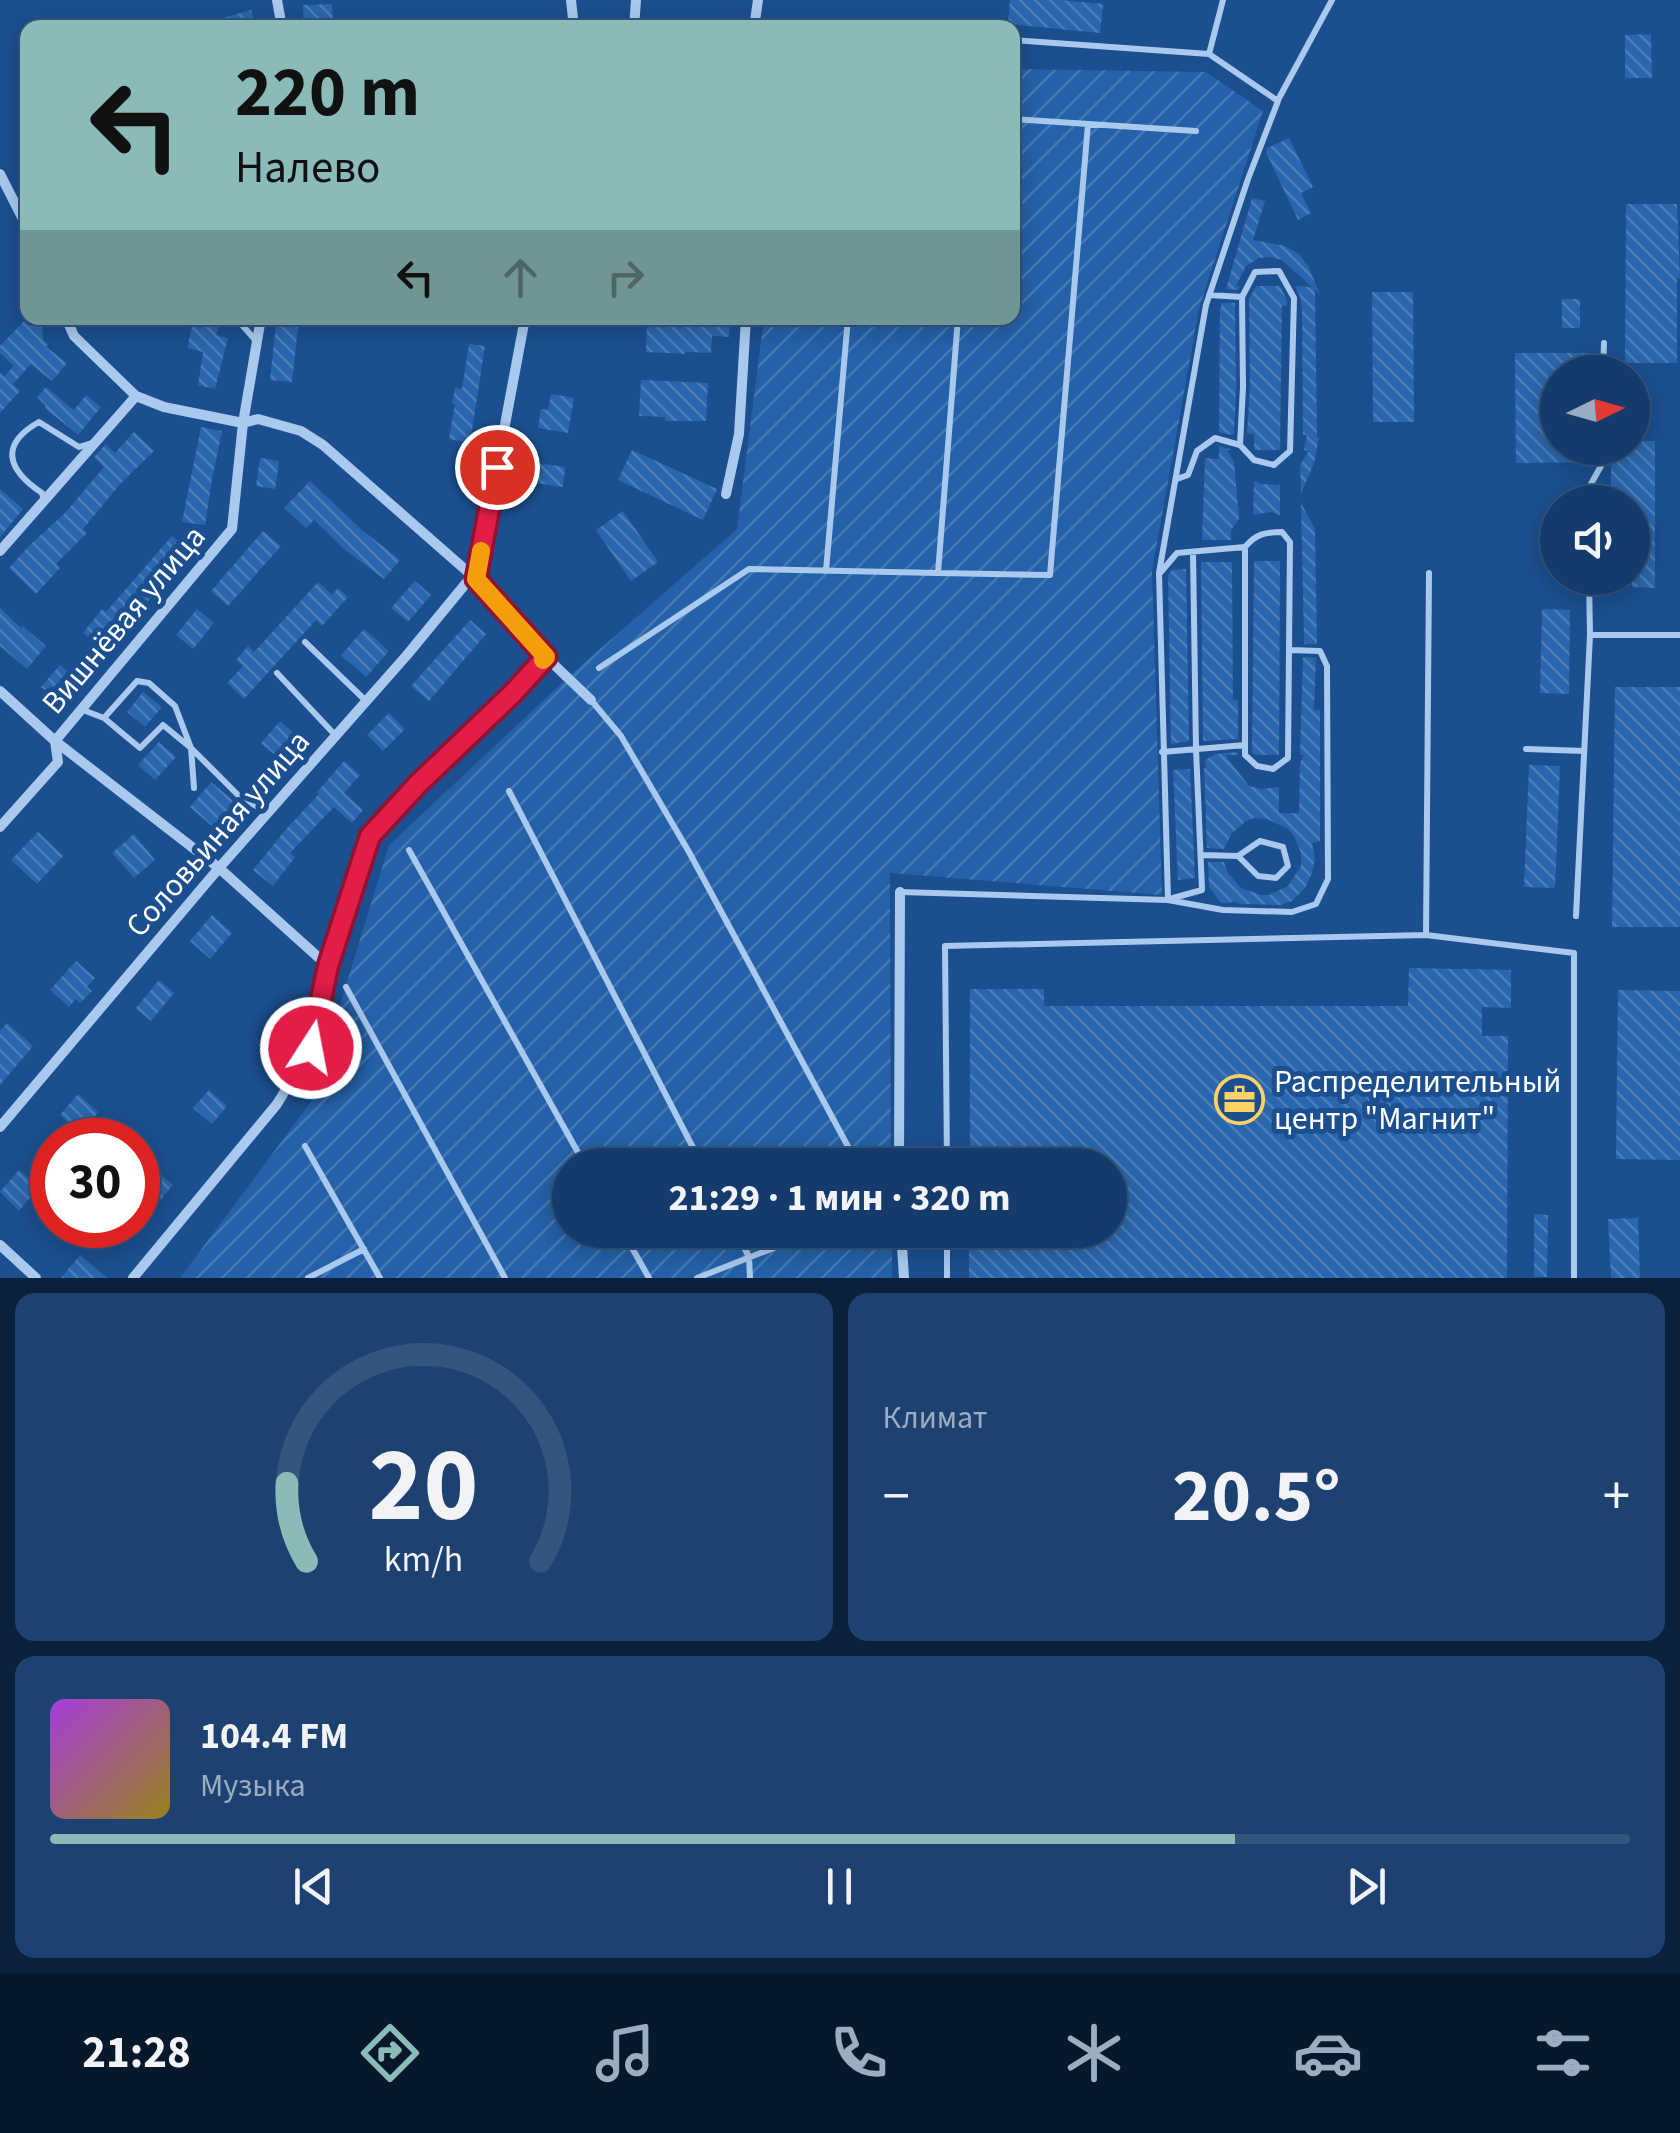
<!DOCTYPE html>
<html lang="ru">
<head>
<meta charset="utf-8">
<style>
  :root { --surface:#143b6b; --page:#1d4271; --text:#f1f3f6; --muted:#9dadc1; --line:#33557e; --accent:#8bbbb9 }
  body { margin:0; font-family:"Source Sans 3",sans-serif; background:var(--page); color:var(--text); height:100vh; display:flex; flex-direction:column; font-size:38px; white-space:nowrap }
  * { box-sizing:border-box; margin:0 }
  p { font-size:32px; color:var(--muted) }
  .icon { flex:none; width:55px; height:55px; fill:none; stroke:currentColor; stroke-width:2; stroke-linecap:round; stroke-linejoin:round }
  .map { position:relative; height:1278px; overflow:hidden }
  .sheet { display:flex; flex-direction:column; gap:15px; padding:15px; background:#0b203b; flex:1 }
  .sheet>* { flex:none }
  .banner { position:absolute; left:20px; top:20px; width:1000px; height:305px; border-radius:20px; box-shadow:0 5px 25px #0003,0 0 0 2px var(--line); background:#8bbbb9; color:#111; overflow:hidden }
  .needle { width:65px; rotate:85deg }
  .tools { position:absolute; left:1540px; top:355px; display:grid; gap:20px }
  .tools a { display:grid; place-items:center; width:110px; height:110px; border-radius:50%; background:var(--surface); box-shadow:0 5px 25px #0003,0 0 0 2px var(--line); font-size:50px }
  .speed { position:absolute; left:30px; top:1118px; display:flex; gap:20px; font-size:50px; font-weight:700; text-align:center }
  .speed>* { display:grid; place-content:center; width:130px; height:130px; border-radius:50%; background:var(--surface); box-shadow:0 5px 25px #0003,0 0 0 2px var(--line); line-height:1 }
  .speed .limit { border:15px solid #d22; background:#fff; color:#111 }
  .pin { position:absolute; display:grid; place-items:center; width:85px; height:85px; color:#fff; margin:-42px; border:5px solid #fff; border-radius:50%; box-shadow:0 2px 10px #0007 }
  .me { position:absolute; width:110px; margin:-55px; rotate:11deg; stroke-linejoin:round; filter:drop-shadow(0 0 8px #0008) }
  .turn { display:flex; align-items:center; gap:35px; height:210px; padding:0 50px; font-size:45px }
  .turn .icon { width:130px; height:130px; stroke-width:2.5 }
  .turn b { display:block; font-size:70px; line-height:85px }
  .lanes { display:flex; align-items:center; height:95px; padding:0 50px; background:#0003; justify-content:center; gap:50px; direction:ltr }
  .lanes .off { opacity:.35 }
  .big { font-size:75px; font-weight:700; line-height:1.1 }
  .sheet .card { flex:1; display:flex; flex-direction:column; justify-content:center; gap:15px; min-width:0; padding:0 35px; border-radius:20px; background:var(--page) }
  .sheet .dial { align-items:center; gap:0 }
  .dial svg { height:260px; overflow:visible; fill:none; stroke:var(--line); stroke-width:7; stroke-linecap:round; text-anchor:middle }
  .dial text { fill:var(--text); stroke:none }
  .song { display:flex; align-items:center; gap:30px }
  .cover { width:120px; height:120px; border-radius:15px; background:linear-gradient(135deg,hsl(280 70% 55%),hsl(50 70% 35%)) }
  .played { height:10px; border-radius:5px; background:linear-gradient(90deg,var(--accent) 75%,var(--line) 75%) }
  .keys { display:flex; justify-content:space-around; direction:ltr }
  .heat { display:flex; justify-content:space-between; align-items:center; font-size:55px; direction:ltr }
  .sheet .tiles { flex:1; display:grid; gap:15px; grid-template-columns:1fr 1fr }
  .card:last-child { grid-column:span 2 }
  .trip { position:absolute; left:552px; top:1148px; width:575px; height:100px; border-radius:50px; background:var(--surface); box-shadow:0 5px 25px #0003,0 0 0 2px var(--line); font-weight:700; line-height:100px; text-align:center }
  .menu { display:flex; height:160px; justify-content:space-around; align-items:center; background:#08182b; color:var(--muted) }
  .menu .icon { width:70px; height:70px }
  .menu .current { color:var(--accent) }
  .menu b { font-size:45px; color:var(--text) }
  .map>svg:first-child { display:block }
</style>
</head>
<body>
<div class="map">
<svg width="1680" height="1278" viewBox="0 0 1680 1278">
  <defs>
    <pattern id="garden-furrows" width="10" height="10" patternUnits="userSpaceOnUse" patternTransform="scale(2.5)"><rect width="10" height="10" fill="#2461a8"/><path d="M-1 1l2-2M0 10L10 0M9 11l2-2" fill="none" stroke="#4579b5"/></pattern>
    <pattern id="building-back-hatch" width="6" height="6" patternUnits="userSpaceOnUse" patternTransform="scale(2.5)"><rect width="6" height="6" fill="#2a66ad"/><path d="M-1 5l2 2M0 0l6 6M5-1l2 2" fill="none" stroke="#4a7db9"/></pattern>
  </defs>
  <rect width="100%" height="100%" fill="#1b4f8f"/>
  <path fill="url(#garden-furrows)" d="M1013,69L1206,72L1263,111L1199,309L1152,571L1162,895L890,873L891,1165H570V1230H892V1278H180L310,1103L389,845L566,679L737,529L764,318H1012Z"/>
  <path fill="url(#building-back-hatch)" d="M1010,0H1060L1103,4L1100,33L1008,24Z
    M332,4L333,24L304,26L303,5Z
    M251,10L256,28H202V24Z
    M1651,34L1652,78H1625V35Z
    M1289,138L1313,187L1301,193L1311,213L1298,220L1266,152L1267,148Z
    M1252,198L1265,201L1253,240L1285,246L1299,254L1308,266L1320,294L1315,289L1317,438L1319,437L1314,464L1301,493L1300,465L1309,451L1304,450L1307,435H1303L1302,306L1300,296L1295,286L1312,287L1282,260L1271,257L1259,258L1246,266L1236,286H1240L1238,290L1226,289Z
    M1626,204H1677L1680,278H1677V363H1625Z
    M1256,286H1280L1287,300V306H1282L1280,450H1254V434H1247L1250,387L1249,299Z
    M1372,292H1413L1414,422H1373Z
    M1562,299H1580V328H1562Z
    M1222,303H1235L1236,387L1234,434L1231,435L1219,432L1220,311Z
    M194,318H221L216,335L228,338L215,389L198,385L203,352L187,348Z
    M647,318H713V322L730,323L729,337L712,336L711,353L685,352V354L646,352Z
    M24,321L28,325H42L43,340L48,344L46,347L67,363L52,381L31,364L13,384L20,391L0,413V372L4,376L14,366L0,353V346Z
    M276,324L298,327L292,382L270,380Z
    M469,344L485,346L470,443L449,439L455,404H452L455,388L462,389Z
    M1515,353H1597L1596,372H1558V448H1594V462L1516,463Z
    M641,380L708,383L706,421H665V417L639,416Z
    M46,387L74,410L86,395L101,407L78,435L45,408L46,406L37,397Z
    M551,394L574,398L568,433L538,428L541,409L548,410Z
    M201,427L222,431L212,479L205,525L182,522Z
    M134,432L154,451L121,483L83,529L87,533L56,564L60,568L36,594L9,568L32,543L66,512L104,467L94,457L106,444L115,453Z
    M1632,441H1655V588L1632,587V502H1611V462H1608V448H1632Z
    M1219,446L1232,450H1227L1234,462L1239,519L1231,530V540H1202L1205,458L1219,459Z
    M632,450L717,489L703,520L618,480Z
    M260,458L279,461L275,489L256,486Z
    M538,463L565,467L563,487L535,483Z
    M310,481L362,530L400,560L384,579L344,549L314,520L306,528L284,508Z
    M1254,481L1261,484L1280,485V515L1270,512L1253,515Z
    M0,489L23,509L0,537Z
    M1301,503L1315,529L1317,644H1304Z
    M623,511L658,562L631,581L596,530Z
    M263,531L281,546L228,606L211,591Z
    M172,536L188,551L160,582L162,584L107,651L83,633L102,609L106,612Z
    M1254,561H1280L1279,755H1255L1252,752Z
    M1201,562H1232L1233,700H1238V739L1203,741Z
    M1186,569L1189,741L1171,744L1168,575L1172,570Z
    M415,581L431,595L408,622L391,608Z
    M318,582L332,595L338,588L348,597L322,626L316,620L244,699L227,683L243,666L236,660L248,646L254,652Z
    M0,608L21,628L23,626L46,646L27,669L0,646Z
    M197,609L214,623L193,649L176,635Z
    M1542,609L1570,610L1569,694L1540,693Z
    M470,620L486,634L429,701L411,686Z
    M364,629L389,651L366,677L341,655Z
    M1303,657L1316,658L1314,710H1320V841L1312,843L1315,859L1312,873L1305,888L1292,901L1281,905L1241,904L1233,901L1230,903H1221L1209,887L1208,862H1224L1228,873L1241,888L1261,895H1269L1288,886L1301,866V853L1294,836L1288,829L1267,819L1255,818L1246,821L1232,833L1224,849L1207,848L1204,768H1206L1205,760L1216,754L1238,752V755H1225L1249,786L1262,789L1279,787V813H1299L1300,763L1304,755H1300Z
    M60,665L79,681L60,703L41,687Z
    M1615,687H1680V927H1612Z
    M143,692L162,707L145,727L127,712Z
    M389,713L405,729L383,751L367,735Z
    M280,721L306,744L287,765L261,743Z
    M159,742L176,757L155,780L138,765Z
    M344,761L360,775L344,793L363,810L352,823L334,807L290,853L295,857L273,886L253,870L287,828L319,794L317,792Z
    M1529,765L1560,766L1555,888L1524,887Z
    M1190,769L1195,878L1178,880L1173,770Z
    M211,782L243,809L221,834L190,807Z
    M38,832L63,856L37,884L11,860Z
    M134,834L155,860L134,878L112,853Z
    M212,915L232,933L210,959L190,941Z
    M76,961L95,978L87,987L92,991L80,1003L76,999L69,1007L50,990Z
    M1409,968L1511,970V1008L1482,1007V1036H1508L1507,1278H969V1230H1110V1165H970V989H1044V1006H1408Z
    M159,980L174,993L151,1021L136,1008Z
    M1618,990L1680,991V1160L1616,1159Z
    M281,1010L301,1026L282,1049L263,1033Z
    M7,1023L33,1046L0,1085V1031Z
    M209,1090L227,1106L212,1124L193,1108Z
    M78,1094L98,1112L81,1133L60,1115Z
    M153,1168L173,1185L146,1217L138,1210V1203L143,1196L138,1191V1186Z
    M19,1170L39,1187L19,1211L0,1192Z
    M1534,1214L1548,1215L1547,1277H1534Z
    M1638,1218L1640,1278H1611L1608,1219Z
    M80,1255L107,1278H61Z"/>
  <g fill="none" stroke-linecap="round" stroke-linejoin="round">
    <path stroke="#a9c9ee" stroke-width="6" d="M1209,54L1223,0
      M1278,100L1332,0
      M1012,119L1196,131
      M1209,295L1242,297L1255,272L1279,271L1294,298L1290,451L1274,465L1254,460L1240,445L1243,387L1242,297
      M236,318L257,342
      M1603,372L1604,343
      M1177,479L1188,475L1197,451L1215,438L1240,445
      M44,501L42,493C6,469 0,444 39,422L79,447L95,442
      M1587,502V491L1601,466V448
      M826,571L848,318
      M938,573L1050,575L1088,124
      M1160,573L1177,553L1245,547C1256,534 1265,532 1282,532L1290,542L1288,758L1273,769L1257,766L1245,755V547
      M1590,635H1680
      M305,642L366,701
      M599,668L749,569L938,573L958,318
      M277,673L336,736
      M591,700L621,736L689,852L858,1165
      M83,710L104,718L137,681L149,683L175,706L191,748L239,796L268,813
      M104,718L140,748L163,725L191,748L194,788
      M1526,749L1584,751
      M1162,752L1245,745
      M509,791L702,1165
      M409,850L585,1165
      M1201,855L1238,856L1260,841L1283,847L1288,866L1276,878L1258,876L1238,856
      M900,892L1168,900L1159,573L1206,305L1248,179L1278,101L1209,54L1012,40
      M1173,898L1202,890L1196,749L1193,552
      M1168,900L1223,910L1292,912L1316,904L1328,879L1327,666L1320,651L1290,650
      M1576,916L1590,635L1589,578
      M1426,935L1429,573
      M346,987L505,1278
      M305,1146L380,1278
      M947,1165L945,946L1426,935L1574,953V1278
      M622,1230L649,1278
      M735,1230L749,1257L750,1278
      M947,1230V1278
      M308,1278L364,1249
      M697,1278L819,1230"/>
    <path stroke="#a9c9ee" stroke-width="10" d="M277,0L282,28
      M571,0L574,28
      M634,28L636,0
      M754,28L758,0
      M0,174L28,229
      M66,318L74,336L136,396L164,407L243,423L258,419L301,431L323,445L476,579L546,657L591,700
      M726,494L739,434L746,318
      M0,551L136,396
      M476,579L525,318
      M0,691L55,741L219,868L328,966
      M0,827L58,762L55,741L232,529L243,423L261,318
      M0,1127L219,868L407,655L467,582L476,579
      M899,1165L900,892
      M901,1230L904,1278
      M0,1245L36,1278
      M133,1278L277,1104L311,1048L328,966L370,836L419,783L513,693L546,657"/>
  </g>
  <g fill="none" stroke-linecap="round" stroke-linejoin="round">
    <defs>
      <path id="route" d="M311,1048L328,966L370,836L418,784L513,693L546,657L476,579L497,467"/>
    </defs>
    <use href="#route" stroke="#92132f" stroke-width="25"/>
    <use href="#route" stroke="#e11d48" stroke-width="18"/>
    <path stroke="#f59e0b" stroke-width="18" d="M481,551L476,579L546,657L543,660"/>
  </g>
  <defs>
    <symbol id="office-ring" viewBox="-11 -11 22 22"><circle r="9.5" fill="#1b4f8f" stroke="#ffd166" stroke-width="1.5"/><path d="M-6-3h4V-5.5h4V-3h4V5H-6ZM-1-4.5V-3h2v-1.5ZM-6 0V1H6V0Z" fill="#ffd166"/></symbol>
  </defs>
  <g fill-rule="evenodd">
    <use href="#office-ring" x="1212" y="1072" width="55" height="55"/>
  </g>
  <g text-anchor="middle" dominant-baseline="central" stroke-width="10" stroke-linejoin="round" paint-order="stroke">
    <g font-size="32" fill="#fff" stroke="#1b4f8f">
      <text transform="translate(124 620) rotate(-50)">Вишнёвая улица</text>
      <text transform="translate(218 834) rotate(-49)">Соловьиная улица</text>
    </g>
    <g font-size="32" fill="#fff" stroke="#1b4f8f" text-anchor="start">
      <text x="1274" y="1082">Распределительный<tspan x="1274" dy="37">центр "Магнит"</tspan></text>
    </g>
  </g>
</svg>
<div class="tools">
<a><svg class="needle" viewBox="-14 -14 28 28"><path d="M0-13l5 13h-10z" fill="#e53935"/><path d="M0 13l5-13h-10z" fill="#9dadc1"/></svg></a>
<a><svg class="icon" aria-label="sound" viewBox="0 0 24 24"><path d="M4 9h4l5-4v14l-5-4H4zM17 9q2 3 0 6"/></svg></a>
</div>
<div class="speed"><div class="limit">30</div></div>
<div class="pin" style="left:497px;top:467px;background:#d93025"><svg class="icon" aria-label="arrive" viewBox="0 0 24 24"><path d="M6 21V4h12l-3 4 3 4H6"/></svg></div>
<svg class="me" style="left:311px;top:1048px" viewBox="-20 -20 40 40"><circle r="17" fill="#e11d48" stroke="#fff" stroke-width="3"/><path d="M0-11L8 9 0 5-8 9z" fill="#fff"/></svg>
<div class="trip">21:29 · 1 мин · 320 m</div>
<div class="banner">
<div class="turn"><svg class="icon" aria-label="left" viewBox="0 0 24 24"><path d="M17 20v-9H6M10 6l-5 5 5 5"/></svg><div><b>220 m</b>Налево</div></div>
<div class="lanes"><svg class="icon" aria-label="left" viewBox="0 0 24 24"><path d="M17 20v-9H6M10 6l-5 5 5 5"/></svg><svg class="icon off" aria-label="ahead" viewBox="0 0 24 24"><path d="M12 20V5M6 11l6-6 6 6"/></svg><svg class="icon off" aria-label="right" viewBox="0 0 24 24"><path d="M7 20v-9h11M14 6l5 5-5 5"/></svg></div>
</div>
</div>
<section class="sheet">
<div class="tiles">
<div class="card dial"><svg viewBox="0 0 100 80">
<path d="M14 69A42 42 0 1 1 86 69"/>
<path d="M14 69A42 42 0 0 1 8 45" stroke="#8bbbb9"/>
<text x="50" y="56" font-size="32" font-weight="700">20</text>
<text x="50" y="72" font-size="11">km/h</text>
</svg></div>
<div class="card"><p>Климат</p>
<div class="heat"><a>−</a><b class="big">20.5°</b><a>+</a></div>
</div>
<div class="card">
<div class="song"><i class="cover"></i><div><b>104.4 FM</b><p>Музыка</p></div></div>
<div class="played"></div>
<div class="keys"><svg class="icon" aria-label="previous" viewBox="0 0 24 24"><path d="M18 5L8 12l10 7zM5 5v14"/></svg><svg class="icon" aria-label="pause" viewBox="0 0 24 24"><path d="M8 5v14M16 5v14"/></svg><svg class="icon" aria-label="next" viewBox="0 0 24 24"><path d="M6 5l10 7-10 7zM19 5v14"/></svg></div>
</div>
</div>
</section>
<nav class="menu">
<b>21:28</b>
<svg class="icon current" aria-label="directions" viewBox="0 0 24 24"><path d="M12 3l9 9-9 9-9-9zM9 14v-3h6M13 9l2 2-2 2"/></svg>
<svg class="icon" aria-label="music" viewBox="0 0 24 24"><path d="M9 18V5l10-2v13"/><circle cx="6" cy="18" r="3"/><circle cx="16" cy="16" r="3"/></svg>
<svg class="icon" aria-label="phone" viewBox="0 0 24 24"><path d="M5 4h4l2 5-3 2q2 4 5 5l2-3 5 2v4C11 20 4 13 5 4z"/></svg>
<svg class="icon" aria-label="climate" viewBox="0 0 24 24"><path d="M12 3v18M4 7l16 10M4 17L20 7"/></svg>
<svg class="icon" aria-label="car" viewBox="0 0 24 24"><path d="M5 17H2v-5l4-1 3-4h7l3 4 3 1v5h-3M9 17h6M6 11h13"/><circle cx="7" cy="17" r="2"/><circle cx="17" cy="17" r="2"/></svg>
<svg class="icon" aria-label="filters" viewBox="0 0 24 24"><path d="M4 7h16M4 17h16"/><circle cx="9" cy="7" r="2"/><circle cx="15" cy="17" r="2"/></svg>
</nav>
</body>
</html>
